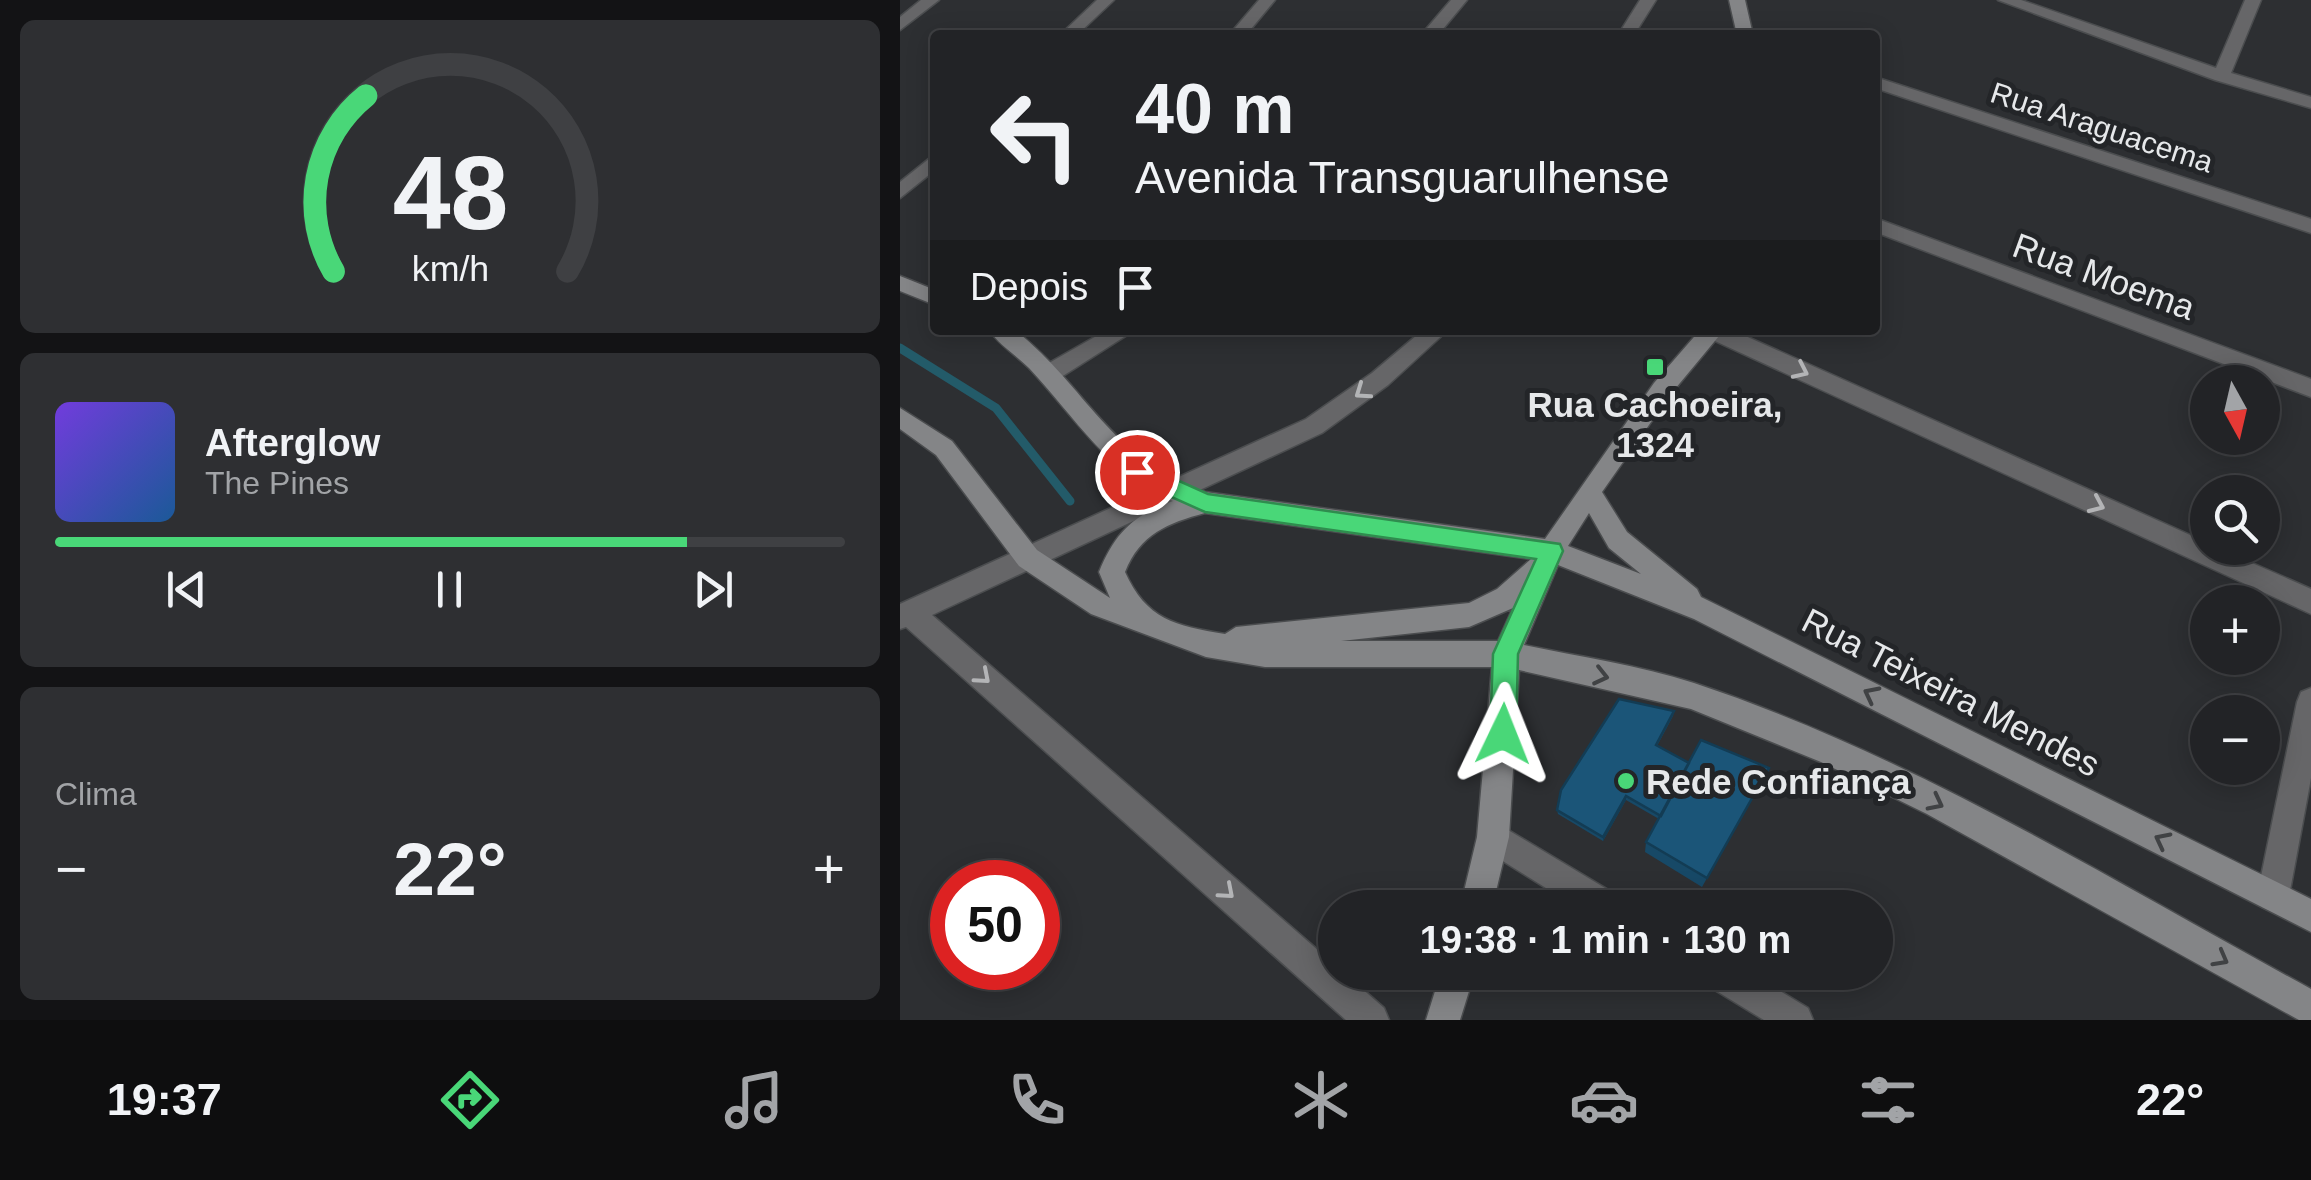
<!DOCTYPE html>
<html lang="pt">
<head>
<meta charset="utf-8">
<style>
  :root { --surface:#222326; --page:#2e2f32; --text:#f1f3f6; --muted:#a2a4a7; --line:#3f4043; --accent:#49d778 }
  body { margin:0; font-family:Helvetica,sans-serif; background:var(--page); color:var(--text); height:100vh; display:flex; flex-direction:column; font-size:38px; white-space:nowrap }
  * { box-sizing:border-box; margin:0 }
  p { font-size:32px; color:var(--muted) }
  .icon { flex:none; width:55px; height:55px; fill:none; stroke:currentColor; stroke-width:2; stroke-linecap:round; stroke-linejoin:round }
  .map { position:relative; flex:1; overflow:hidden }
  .side { display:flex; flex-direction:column; gap:20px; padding:20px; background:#131315; width:900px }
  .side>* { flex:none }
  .banner { position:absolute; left:30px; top:30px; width:950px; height:305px; border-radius:10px; box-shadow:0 5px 25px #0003,0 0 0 2px var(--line); background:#222326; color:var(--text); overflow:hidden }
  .needle { width:65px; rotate:172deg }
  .controls { position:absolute; left:1290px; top:365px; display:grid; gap:20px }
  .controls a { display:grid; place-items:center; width:90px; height:90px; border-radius:50%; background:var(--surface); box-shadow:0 5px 25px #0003,0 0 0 2px var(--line); font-size:50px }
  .speed { position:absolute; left:30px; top:860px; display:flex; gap:20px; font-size:50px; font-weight:700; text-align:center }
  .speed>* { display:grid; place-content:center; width:130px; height:130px; border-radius:50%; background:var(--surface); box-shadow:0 5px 25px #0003,0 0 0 2px var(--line); line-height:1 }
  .speed .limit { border:15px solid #d22; background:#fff; color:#111 }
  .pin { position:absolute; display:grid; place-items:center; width:85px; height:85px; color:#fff; margin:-42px; border:5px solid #fff; border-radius:50%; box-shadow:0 2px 10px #0007 }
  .me { position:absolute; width:110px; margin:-55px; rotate:2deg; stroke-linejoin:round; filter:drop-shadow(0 0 8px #0008) }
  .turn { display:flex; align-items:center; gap:35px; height:210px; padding:0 40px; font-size:45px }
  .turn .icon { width:130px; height:130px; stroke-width:2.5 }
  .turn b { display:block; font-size:70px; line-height:85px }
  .then { display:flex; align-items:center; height:95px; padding:0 40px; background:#0003; gap:20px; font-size:38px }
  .big { font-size:75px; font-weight:800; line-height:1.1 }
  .side .tile { flex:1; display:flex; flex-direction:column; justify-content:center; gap:15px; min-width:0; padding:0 35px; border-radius:15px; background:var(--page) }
  .side .dial { align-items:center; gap:0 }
  .dial svg { height:260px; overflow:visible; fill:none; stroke:var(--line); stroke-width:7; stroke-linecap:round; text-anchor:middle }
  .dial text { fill:var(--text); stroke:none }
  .song { display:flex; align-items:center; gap:30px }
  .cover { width:120px; height:120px; border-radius:15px; background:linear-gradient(135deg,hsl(260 70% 55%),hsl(210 70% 35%)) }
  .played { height:10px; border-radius:5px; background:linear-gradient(90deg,var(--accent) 80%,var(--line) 80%) }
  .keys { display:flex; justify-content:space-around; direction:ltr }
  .heat { display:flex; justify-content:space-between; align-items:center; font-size:55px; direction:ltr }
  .trip { position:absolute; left:418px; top:890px; width:575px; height:100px; border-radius:50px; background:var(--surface); box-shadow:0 5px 25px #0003,0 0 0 2px var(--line); font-weight:800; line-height:100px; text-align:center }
  .menu { display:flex; height:160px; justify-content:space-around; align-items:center; background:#0e0e0f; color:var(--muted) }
  .menu .icon { width:70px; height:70px }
  .menu .current { color:var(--accent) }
  .menu b { font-size:45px; color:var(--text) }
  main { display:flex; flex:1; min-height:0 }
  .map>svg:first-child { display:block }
</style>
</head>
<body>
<main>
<section class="side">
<div class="tile dial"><svg viewBox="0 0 100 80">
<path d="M14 69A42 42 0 1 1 86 69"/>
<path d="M14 69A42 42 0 0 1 24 15" stroke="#49d778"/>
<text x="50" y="56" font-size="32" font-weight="700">48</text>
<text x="50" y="72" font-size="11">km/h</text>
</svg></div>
<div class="tile">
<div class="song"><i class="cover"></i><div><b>Afterglow</b><p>The Pines</p></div></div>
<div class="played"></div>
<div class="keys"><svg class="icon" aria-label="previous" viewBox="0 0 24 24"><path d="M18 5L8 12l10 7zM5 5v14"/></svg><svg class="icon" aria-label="pause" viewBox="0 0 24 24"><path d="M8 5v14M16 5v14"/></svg><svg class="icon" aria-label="next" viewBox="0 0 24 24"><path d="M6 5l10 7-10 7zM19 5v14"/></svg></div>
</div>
<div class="tile"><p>Clima</p>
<div class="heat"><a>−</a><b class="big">22°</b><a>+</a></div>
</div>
</section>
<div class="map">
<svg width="1411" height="1020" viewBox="0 0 1411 1020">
  <rect width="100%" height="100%" fill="#2d2f32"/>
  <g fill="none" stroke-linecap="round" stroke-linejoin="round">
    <path stroke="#235b69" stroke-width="9" d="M0,348L96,408L170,501"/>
    <defs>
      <path id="street" d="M21,0H39L0,30V17Z
        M197,0H214L177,35H160Z
        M359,0H375L346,35H329Z
        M551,0H567L538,35H521Z
        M740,0H756L734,35H718Z
        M1098,0H1121L1316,68L1345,0H1361L1331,73L1411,97V108L1315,80Z
        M975,77L1411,219V233L975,88Z
        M35,154V170L0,198V182Z
        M975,218L1411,379V397L975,232Z
        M207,330H235L158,379H142L139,373L142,367Z
        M523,330H548L488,385L422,433L32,615L435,965V972H443L484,1008L489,1020H446L6,627L0,629V604L406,419L472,373Z
        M801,330H832L1308,543V548H1318L1411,589V614L804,336Z
        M1411,688V778L1389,896L1384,907L1373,912L1362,907L1357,896L1397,702L1401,692Z
        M593,821L720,897L725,908H678L582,848L577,837L582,826Z
        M800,972H849L908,1008L913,1020H864L805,984Z"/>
      <path id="secondary" d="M829,0H845L853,35H837Z
        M0,276L35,290V305L0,291Z
        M89,330H115C189,389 206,455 305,492L645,539L754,383L800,330H824L770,395L702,492L727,532L797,589L801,597L1411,899V932L794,619L658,565L624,645C680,657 739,665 794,683C1011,755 1211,880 1411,989V1020H1399L1027,814L921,762L791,709L619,670L609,837L592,908H560L577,837L592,667H365L306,657L191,614L119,566L36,455L0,429V408L52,441L137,550L210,598L199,572C215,533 233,515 273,501C207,473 176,418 129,368C116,355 99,345 89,330ZM305,513L631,559L597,589L569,603L336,627L325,634C275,626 246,619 225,572C240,534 268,523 305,513ZM689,513L709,548L741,574L668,546ZM613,608L598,641H441L569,627Z
        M541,972H575L560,1020H526Z"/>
    </defs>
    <use href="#street" stroke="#4b4d4f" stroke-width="3"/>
    <use href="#secondary" stroke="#4b4d4f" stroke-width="3"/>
    <use href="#street" fill="#666668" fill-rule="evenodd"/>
    <use href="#secondary" fill="#848587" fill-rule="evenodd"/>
  </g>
  <path fill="#174967" d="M774,711L773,716L757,746L789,763L869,768L802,887L745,852L746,842L759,819L726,800L703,841L658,814L657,810Z"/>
  <path fill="#133c54" d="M726,796V800L703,841V837Z"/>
  <path fill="#1b5578" stroke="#133c54" stroke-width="2.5" d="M719,699L774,711L756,745L789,763L761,816L726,796L703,837L657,810L661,790Z
    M801,740L869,768L807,878L746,842Z"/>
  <defs><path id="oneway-chevron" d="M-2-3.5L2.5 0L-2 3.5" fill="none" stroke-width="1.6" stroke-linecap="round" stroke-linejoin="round" transform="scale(2.5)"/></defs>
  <g stroke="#b3b4b6">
    <use href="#oneway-chevron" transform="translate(901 371) rotate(25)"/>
    <use href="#oneway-chevron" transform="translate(462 392) rotate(145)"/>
    <use href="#oneway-chevron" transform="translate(1197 505) rotate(24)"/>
    <use href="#oneway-chevron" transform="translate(83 677) rotate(41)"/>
    <use href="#oneway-chevron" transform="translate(327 892) rotate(41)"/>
  </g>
  <g stroke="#404244">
    <use href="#oneway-chevron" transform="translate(701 676) rotate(13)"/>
    <use href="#oneway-chevron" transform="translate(971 694) rotate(-153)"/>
    <use href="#oneway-chevron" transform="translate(1036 803) rotate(27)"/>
    <use href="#oneway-chevron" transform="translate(1262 840) rotate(-153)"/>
    <use href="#oneway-chevron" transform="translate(1321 959) rotate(29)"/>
  </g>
  <path fill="#49d778" stroke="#2f8c4e" stroke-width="2.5" d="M237,462L308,494L660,544L663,551L618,654L616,734L612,743L603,746L594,743L590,734L593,654L636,559L305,512L229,478L226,472L229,465Z"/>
  <g fill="#49d778" stroke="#232528" stroke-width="4">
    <rect x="745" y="357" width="20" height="20" rx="5"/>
    <circle cx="726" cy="781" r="10"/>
  </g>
  <g text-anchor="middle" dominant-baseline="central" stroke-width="10" stroke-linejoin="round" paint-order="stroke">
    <g font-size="30" fill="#e6e8ea" stroke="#232528">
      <text transform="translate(1202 127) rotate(18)">Rua Araguacema</text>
    </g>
    <g font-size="35" fill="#e6e8ea" stroke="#232528">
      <text transform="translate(1204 276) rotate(20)">Rua Moema</text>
      <text transform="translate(1051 692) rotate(27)">Rua Teixeira Mendes</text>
    </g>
    <g font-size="35" font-weight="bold" fill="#e6e8ea" stroke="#232528">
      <text x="755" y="404">Rua Cachoeira,<tspan x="755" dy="40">1324</tspan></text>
      <text x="746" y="781" text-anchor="start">Rede Confiança</text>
    </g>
  </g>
</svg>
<div class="controls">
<a><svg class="needle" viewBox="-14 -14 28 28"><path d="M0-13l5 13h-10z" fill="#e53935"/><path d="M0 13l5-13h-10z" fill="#a2a4a7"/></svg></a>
<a><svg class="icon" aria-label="search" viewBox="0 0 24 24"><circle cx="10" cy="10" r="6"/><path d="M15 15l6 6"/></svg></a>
<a>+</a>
<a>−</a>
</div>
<div class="speed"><div class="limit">50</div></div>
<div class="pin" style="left:237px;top:472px;background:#d93025"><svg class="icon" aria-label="arrive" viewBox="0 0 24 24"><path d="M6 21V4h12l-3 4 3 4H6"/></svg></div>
<svg class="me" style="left:603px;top:734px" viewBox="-20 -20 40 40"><path d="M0-17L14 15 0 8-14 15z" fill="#49d778" stroke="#fff" stroke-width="4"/></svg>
<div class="trip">19:38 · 1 min · 130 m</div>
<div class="banner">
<div class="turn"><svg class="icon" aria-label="left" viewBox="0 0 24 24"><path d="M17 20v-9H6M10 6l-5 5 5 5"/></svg><div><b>40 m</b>Avenida Transguarulhense</div></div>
<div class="then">Depois<svg class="icon" aria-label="arrive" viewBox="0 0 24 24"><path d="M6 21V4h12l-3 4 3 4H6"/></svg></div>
</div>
</div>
</main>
<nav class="menu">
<b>19:37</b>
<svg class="icon current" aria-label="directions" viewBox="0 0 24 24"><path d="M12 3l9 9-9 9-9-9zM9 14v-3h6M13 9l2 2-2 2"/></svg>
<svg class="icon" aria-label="music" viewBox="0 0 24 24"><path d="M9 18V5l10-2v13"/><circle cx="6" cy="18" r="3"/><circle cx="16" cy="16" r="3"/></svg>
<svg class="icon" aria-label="phone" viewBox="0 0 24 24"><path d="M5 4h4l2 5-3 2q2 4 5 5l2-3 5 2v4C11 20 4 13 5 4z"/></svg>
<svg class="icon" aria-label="climate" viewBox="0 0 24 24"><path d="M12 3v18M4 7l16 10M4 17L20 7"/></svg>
<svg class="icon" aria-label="car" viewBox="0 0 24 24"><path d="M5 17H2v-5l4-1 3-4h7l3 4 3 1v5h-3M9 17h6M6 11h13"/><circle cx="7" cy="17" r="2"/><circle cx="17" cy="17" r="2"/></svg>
<svg class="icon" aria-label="filters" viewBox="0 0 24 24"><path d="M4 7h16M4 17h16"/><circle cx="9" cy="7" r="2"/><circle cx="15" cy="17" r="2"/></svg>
<b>22°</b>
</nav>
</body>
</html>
